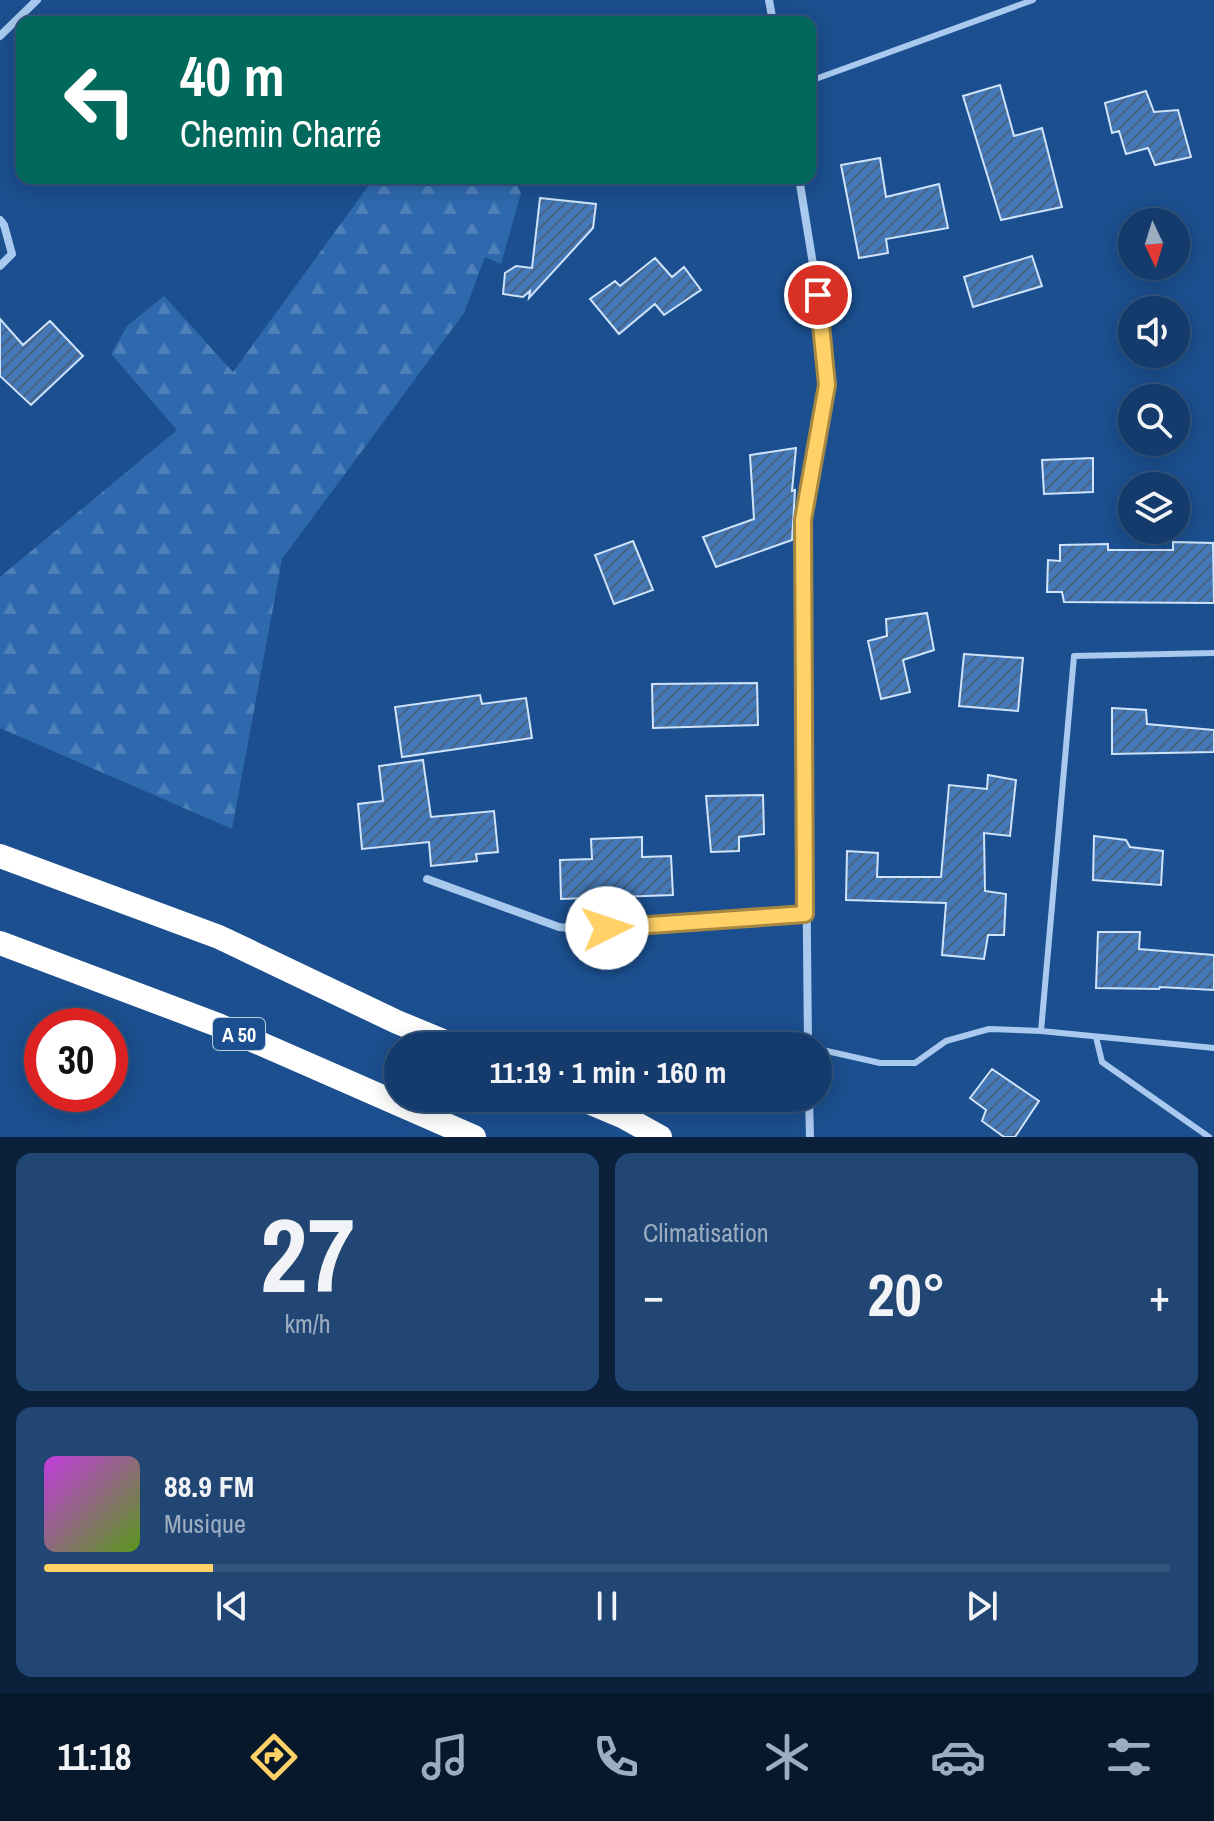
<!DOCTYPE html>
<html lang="fr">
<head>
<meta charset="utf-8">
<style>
  :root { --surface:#143b6b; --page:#214673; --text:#f1f3f6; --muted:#9dadc1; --line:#33557e; --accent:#ffd166 }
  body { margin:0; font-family:"Archivo Narrow",sans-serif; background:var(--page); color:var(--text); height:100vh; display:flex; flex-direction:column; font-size:30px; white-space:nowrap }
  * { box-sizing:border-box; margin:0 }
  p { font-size:26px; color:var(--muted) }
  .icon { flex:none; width:44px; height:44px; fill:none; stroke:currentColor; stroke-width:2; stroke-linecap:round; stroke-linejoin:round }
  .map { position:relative; height:1137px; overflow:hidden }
  .details { display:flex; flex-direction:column; gap:16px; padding:16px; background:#0b203b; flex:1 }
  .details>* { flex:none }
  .top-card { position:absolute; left:16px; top:16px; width:800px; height:168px; border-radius:16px; box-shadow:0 4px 20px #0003,0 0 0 2px var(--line); background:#00695c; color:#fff; overflow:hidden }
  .needle { width:52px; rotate:176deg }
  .fabs { position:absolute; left:1118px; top:208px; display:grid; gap:16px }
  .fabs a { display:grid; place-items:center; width:72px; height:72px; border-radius:50%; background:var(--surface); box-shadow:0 4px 20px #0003,0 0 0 2px var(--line); font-size:40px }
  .speed { position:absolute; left:24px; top:1008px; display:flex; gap:16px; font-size:40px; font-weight:700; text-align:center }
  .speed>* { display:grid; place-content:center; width:104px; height:104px; border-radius:50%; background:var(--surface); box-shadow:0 4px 20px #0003,0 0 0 2px var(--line); line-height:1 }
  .speed .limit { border:12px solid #d22; background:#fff; color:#111 }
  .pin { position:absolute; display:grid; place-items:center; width:68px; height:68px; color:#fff; margin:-34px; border:4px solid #fff; border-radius:50%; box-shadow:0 2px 8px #0007 }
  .me { position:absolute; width:88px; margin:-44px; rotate:86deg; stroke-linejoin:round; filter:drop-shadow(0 0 6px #0008) }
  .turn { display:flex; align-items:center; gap:28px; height:168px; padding:0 32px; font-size:36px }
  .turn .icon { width:104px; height:104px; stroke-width:2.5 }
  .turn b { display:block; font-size:56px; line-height:68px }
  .big { font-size:60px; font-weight:700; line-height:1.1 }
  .details .card { flex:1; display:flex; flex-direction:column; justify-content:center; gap:12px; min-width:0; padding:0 28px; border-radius:16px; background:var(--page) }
  .details .dial { align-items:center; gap:0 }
  .dial b { font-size:104px; line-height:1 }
  .song { display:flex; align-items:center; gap:24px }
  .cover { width:96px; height:96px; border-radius:12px; background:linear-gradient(135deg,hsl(290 70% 55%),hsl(90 70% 35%)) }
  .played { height:8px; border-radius:4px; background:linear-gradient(90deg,var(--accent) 15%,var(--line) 15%) }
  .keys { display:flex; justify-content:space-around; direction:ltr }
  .heat { display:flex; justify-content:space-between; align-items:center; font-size:44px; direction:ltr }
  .details .tiles { flex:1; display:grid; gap:16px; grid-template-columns:1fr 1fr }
  .card:last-child { grid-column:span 2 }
  .trip { position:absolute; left:384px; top:1032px; width:448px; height:80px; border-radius:40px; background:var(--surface); box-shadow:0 4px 20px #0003,0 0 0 2px var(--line); font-weight:700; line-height:80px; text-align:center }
  .menu { display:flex; height:128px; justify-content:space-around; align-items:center; background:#08182b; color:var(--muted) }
  .menu .icon { width:56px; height:56px }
  .menu .on { color:var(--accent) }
  .menu b { font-size:36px; color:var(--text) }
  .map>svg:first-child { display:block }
</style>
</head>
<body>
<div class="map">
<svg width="1214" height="1137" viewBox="0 0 1214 1137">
  <defs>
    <pattern id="forest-firs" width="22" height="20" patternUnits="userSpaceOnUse" patternTransform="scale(2)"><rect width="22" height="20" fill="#2e69ad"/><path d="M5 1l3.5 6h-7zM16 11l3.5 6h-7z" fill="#4d80b9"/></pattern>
    <pattern id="building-hatch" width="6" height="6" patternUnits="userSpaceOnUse" patternTransform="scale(2)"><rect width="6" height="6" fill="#4478b7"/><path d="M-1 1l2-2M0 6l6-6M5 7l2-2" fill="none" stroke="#486282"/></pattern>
  </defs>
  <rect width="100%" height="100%" fill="#1b4f8f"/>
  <path fill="url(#forest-firs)" d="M374,178H513L521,193L501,264L485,257L464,313L282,559L232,829L0,728V577L177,430L111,354L127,326L164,296L233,372Z"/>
  <path fill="url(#building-hatch)" stroke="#cfe3fa" stroke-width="2" d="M1000,85L1014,136L1042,128L1062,207L1001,220L963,96Z
    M1146,91L1154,112L1178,110L1191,157L1155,165L1148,148L1126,154L1119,131L1112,133L1105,103Z
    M880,158L886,197L939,184L948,228L886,239L888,253L859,258L841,165Z
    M540,198L596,204L593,228L529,298L530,291L523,297L503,294L505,273L516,266L532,268Z
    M1032,256L1042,286L973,307L964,277Z
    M655,258L672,277L684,267L701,290L664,315L655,304L619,334L590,299L615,281L620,286Z
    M0,319L23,345L50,321L83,356L31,405L0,376Z
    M796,448L792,491L795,490L792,540L716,567L703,537L754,519L750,455Z
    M1093,458V492L1044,494L1042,460Z
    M633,541L653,590L614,604L595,555Z
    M1173,542L1213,543L1214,603L1064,602L1062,592H1047L1048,560L1060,561V545L1108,544V550H1173Z
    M927,613L934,650L903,660L910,692L881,699L868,641L887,636L886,619Z
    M964,654L1023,658L1018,711L959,706Z
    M757,683L758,725L653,728L652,684Z
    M480,695L482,704L526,698L532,738L402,757L395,707Z
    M1112,708L1146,710L1147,724L1214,730V752L1112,754Z
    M423,760L431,817L494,811L498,852L476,854L477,861L431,866L429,842L362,849L358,804L383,801L379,766Z
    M988,775L1016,780L1010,836L984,833L985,891L1006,894L1004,935H988L984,959L942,955L946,903L846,900L847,851L878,853L877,877H941L949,785L987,789Z
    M763,795L764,834L739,837V851L711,852L706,796Z
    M1094,836L1126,840L1130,847L1163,851L1161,885L1093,880Z
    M642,837V857L671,856L673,895L561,899L560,860L592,859L591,839Z
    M1098,932H1140L1139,949L1214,955V990L1160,987L1159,989L1096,988Z
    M992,1069L1039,1101L1015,1137H1004L982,1121L986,1110L970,1098Z"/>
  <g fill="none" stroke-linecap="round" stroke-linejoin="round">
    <path stroke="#a9c9ee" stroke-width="6" d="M810,81L1033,0
      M1041,1031L1074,656L1214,653
      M1096,1037L1102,1062L1209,1137
      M818,1049L880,1063H915L946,1041L989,1029L1041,1031L1214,1048"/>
    <path stroke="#a9c9ee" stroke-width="8" d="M769,0L773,22
      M0,36L37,0
      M799,178L818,295L827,385L803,520L808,1046
      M0,220L4,225L12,254L0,266
      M427,879L559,927L578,929L805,914
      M809,1098L810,1137"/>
    <path stroke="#fff" stroke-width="24" d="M0,856L219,937L397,1022L455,1046
      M0,943L218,1025L474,1137
      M579,1098L624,1117L660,1137"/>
  </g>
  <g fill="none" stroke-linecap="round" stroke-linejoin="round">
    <defs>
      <path id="route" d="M607,928L805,914L803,520L827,385L818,295"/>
    </defs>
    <use href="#route" stroke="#a68842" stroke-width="20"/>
    <use href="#route" stroke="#ffd166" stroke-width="14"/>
  </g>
  <g text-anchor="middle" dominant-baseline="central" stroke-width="7" stroke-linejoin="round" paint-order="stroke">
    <rect fill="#1b4f8f" stroke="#bbcadd" stroke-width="2" x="213" y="1018" width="52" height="32" rx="6"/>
    <g font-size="20" font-weight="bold" fill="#fff">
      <text x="239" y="1034">A 50</text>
    </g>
  </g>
</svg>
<div class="fabs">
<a><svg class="needle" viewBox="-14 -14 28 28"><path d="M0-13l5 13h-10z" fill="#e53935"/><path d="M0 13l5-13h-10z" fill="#9dadc1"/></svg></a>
<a><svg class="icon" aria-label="sound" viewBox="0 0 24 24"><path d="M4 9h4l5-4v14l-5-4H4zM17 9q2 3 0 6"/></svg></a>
<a><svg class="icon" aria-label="search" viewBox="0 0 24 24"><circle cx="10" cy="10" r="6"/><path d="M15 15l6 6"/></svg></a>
<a><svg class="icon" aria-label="layers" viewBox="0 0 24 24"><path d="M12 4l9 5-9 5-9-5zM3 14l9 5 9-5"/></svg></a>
</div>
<div class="speed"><div class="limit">30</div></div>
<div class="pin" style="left:818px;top:295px;background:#d93025"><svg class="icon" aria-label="arrive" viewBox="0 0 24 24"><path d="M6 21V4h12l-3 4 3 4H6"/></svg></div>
<svg class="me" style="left:607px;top:928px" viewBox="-20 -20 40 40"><circle r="19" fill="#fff"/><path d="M0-13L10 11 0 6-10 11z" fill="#ffd166"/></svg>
<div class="trip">11:19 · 1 min · 160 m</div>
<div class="top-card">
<div class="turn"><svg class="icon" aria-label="left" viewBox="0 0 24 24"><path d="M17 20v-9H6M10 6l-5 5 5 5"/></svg><div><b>40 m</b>Chemin Charré</div></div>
</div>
</div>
<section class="details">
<div class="tiles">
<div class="card dial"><b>27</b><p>km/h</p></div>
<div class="card"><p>Climatisation</p>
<div class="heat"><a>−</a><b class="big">20°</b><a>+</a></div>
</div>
<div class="card">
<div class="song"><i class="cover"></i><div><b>88.9 FM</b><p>Musique</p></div></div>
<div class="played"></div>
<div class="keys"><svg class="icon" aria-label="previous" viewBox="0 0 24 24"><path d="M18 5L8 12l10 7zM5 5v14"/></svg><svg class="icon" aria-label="pause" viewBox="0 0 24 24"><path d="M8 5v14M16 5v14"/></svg><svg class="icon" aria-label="next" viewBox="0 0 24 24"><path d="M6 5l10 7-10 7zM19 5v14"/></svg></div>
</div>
</div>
</section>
<nav class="menu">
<b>11:18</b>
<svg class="icon on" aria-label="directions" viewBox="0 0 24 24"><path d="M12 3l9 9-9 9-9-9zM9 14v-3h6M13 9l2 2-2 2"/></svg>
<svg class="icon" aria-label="music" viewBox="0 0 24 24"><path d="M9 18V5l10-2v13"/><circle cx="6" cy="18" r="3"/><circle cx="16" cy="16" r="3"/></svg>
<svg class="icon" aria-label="phone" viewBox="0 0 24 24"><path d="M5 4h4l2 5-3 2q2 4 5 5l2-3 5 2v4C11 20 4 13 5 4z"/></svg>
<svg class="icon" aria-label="climate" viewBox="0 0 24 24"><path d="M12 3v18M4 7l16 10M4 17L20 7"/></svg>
<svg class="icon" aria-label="car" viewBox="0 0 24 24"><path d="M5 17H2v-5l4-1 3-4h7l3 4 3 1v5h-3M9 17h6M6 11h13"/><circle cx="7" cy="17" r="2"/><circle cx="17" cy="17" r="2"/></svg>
<svg class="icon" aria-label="filters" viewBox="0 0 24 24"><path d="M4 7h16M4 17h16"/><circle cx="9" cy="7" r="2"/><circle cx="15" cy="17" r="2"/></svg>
</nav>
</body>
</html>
